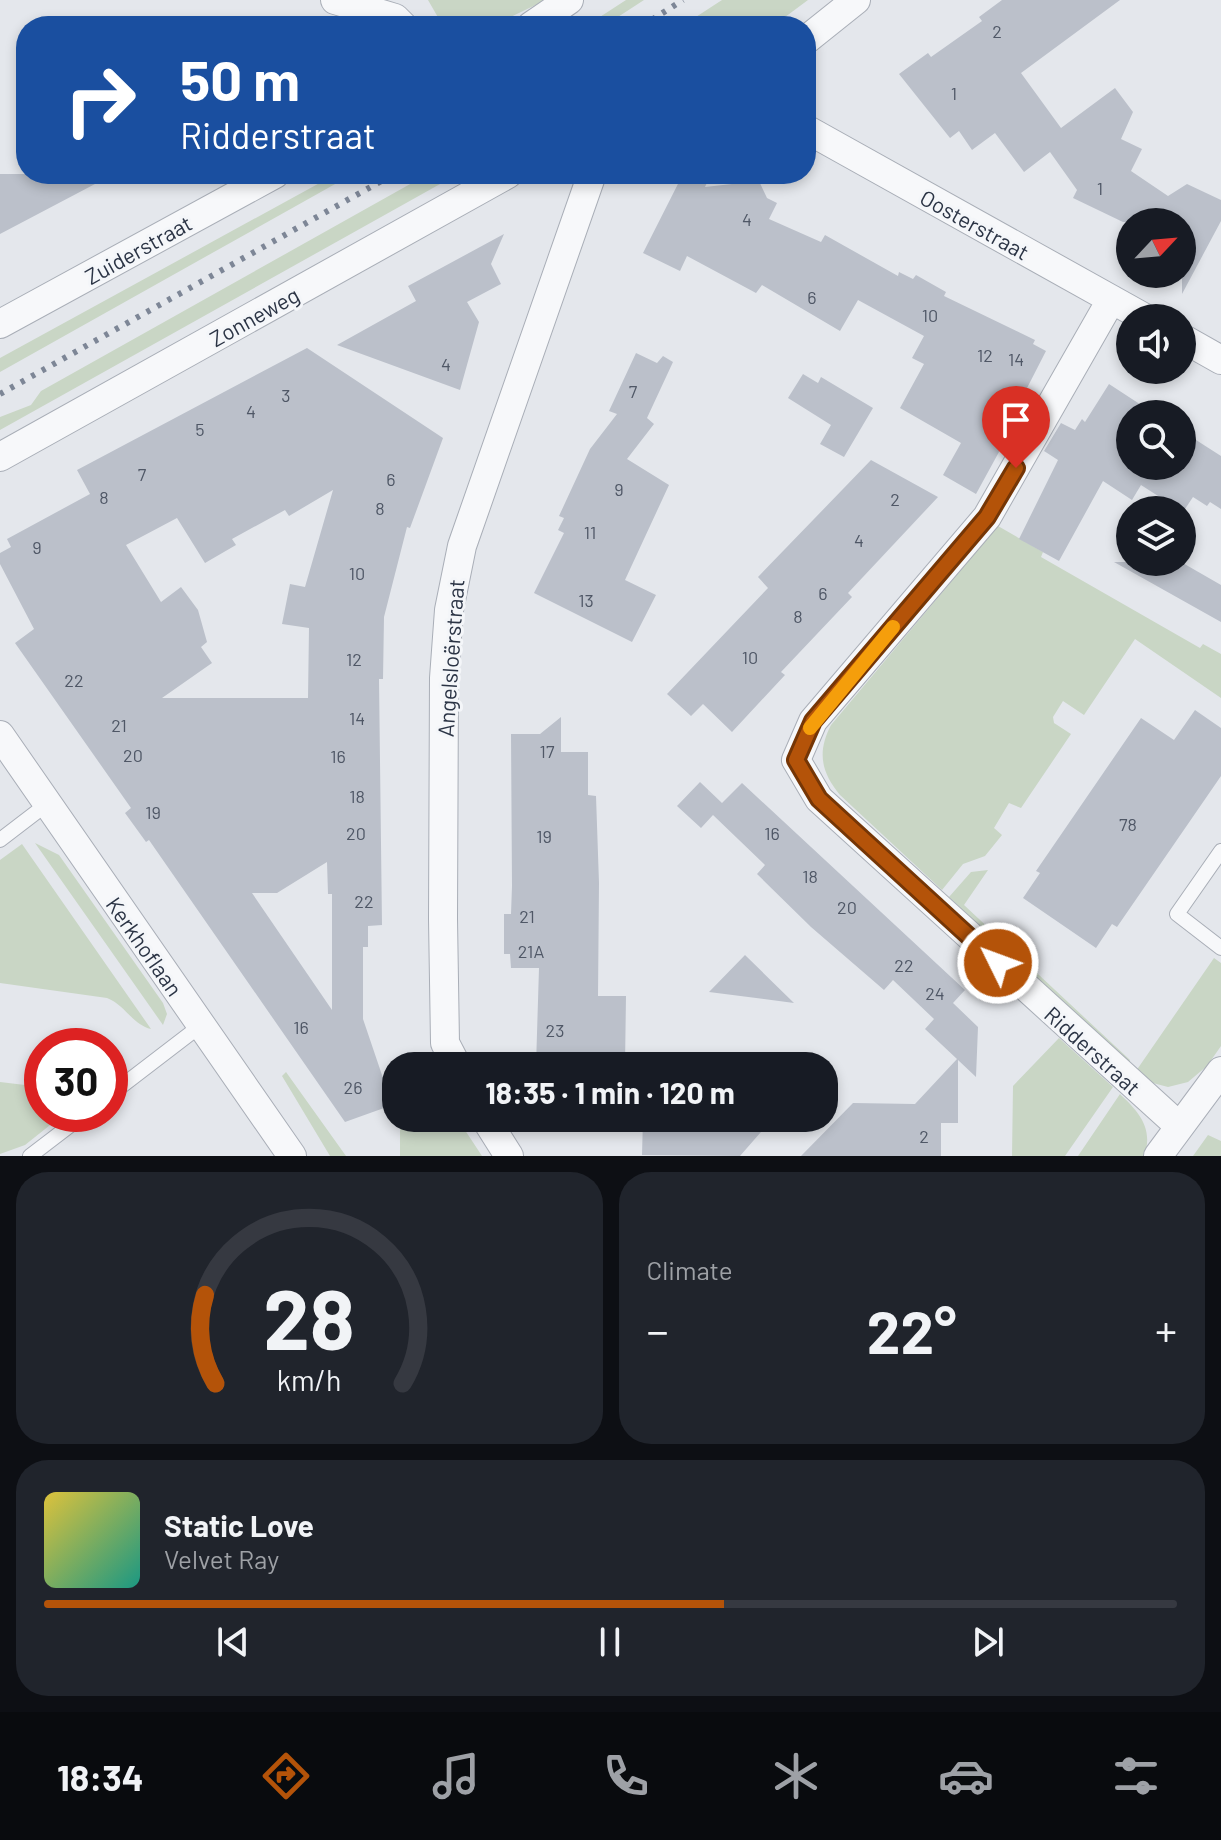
<!DOCTYPE html>
<html lang="en">
<head>
<meta charset="utf-8">
<style>
  :root { --surface:#171b24; --page:#20242c; --text:#f1f3f6; --muted:#9ea1a6; --line:#363941; --accent:#b45309 }
  body { margin:0; font-family:Barlow,sans-serif; background:var(--page); color:var(--text); height:100vh; display:flex; flex-direction:column; font-size:30px; white-space:nowrap }
  * { box-sizing:border-box; margin:0 }
  p { font-size:26px; color:var(--muted) }
  .icon { flex:none; width:44px; height:44px; fill:none; stroke:currentColor; stroke-width:2; stroke-linecap:round; stroke-linejoin:round }
  .map { position:relative; height:1156px; overflow:hidden }
  .details { display:flex; flex-direction:column; gap:16px; padding:16px; background:#0d0f14; flex:1 }
  .details>* { flex:none }
  .banner { position:absolute; left:16px; top:16px; width:800px; height:168px; border-radius:32px; box-shadow:0 4px 12px #0003; background:#1a4fa0; color:#fff; overflow:hidden }
  .needle { width:52px; rotate:64deg }
  .buttons { position:absolute; left:1116px; top:208px; display:grid; gap:16px }
  .buttons a { display:grid; place-items:center; width:80px; height:80px; border-radius:50%; background:var(--surface); box-shadow:0 4px 12px #0003; font-size:40px }
  .speed { position:absolute; left:24px; top:1028px; display:flex; gap:16px; font-size:40px; font-weight:700; text-align:center }
  .speed>* { display:grid; place-content:center; width:104px; height:104px; border-radius:50%; background:var(--surface); box-shadow:0 4px 12px #0003; line-height:1 }
  .speed .limit { border:12px solid #d22; background:#fff; color:#111 }
  .pin { position:absolute; display:grid; place-items:center; width:68px; height:68px; color:#fff; margin:-82px -34px; border-radius:50% 50% 50% 0; rotate:-45deg; box-shadow:0 0 8px #0007 }
  .pin .icon { rotate:45deg }
  .me { position:absolute; width:88px; margin:-44px; rotate:312deg; stroke-linejoin:round; filter:drop-shadow(0 0 6px #0008) }
  .turn { display:flex; align-items:center; gap:28px; height:168px; padding:0 32px; font-size:36px }
  .turn .icon { width:104px; height:104px; stroke-width:2.5 }
  .turn b { display:block; font-size:56px; line-height:68px }
  .big { font-size:60px; font-weight:700; line-height:1.1 }
  .details .tile { flex:1; display:flex; flex-direction:column; justify-content:center; gap:12px; min-width:0; padding:0 28px; border-radius:32px; background:var(--page) }
  .details .dial { align-items:center; gap:0 }
  .dial svg { height:208px; overflow:visible; fill:none; stroke:var(--line); stroke-width:7; stroke-linecap:round; text-anchor:middle }
  .dial text { fill:var(--text); stroke:none }
  .song { display:flex; align-items:center; gap:24px }
  .cover { width:96px; height:96px; border-radius:12px; background:linear-gradient(135deg,hsl(50 70% 55%),hsl(170 70% 35%)) }
  .played { height:8px; border-radius:4px; background:linear-gradient(90deg,var(--accent) 60%,var(--line) 60%) }
  .keys { display:flex; justify-content:space-around; direction:ltr }
  .heat { display:flex; justify-content:space-between; align-items:center; font-size:44px; direction:ltr }
  .details .tiles { flex:1; display:grid; gap:16px; grid-template-columns:1fr 1fr }
  .tile:last-child { grid-column:span 2 }
  .trip { position:absolute; left:382px; top:1052px; width:456px; height:80px; border-radius:32px; background:var(--surface); box-shadow:0 4px 12px #0003; font-weight:700; line-height:80px; text-align:center }
  .tabs { display:flex; height:128px; justify-content:space-around; align-items:center; background:#090b0e; color:var(--muted) }
  .tabs .icon { width:56px; height:56px }
  .tabs .on { color:var(--accent) }
  .tabs b { font-size:36px; color:var(--text) }
  .map>svg:first-child { display:block }
</style>
</head>
<body>
<div class="map">
<svg width="1221" height="1156" viewBox="0 0 1221 1156">
  <rect width="100%" height="100%" fill="#e4e7ec"/>
  <path fill="#c9d6c5" d="M428,0H546L492,26H443Z
    M626,0H644L604,26H586Z
    M722,0H808L773,26H682Z
    M336,174H353L0,372V358Z
    M428,174H458L0,430V417L31,405L41,391Z
    M998,526L1043,552L1041,557L1200,648L1203,644L1221,654V698L1135,639L1084,715L1063,701L1053,717L1054,723L1071,734L1021,808L1009,803L994,828L1002,835L985,856L963,864L942,890L840,795C821,772 817,752 831,725Z
    M35,843L59,855L163,1003L167,1014L163,1025Z
    M22,844L151,1029C133,1025 125,1005 107,998L0,983V860Z
    M988,870L964,905L1130,1060L1128,1065L949,897L971,872Z
    M1214,958L1221,963V1046L1207,1066L1188,1082L1168,1087L1149,1082L1136,1071Z
    M1059,1038L1113,1087L1065,1156H1012L1013,1086Z
    M286,1072L346,1156H330L282,1076Z
    M42,1081V1114H64L25,1145L0,1154V1082L25,1085Z
    M1120,1094C1139,1112 1154,1129 1144,1156H1078Z
    M400,1118H457L482,1156H400Z
    M1208,1135L1221,1141V1156H1193Z"/>
  <path fill="#bbc0ca" fill-rule="evenodd" d="M1002,0H1120L1021,73L1061,128L1115,88L1133,112L1121,139L1142,149L1131,171L1168,196L1187,184L1221,200V221L1182,294V222H1123L1073,198L1077,190L1050,152L1024,172L995,133L972,150L959,131L950,138L899,74L928,53L931,57L982,21L979,17Z
    M0,174H114L0,234Z
    M683,174H711L705,187L759,181L767,198L777,203L769,219L821,242L825,235L898,276L899,272L913,279L916,275L946,292L944,296L1035,340L1033,344L1046,351L1026,390L1031,392L1024,404L1030,407L1016,433L1011,430L976,494L943,475L961,443L900,408L924,364L912,358L924,336L858,300L840,331L762,285L756,293L687,256L680,271L643,253Z
    M504,234L491,264L501,284L467,302L479,322L460,390L337,345L416,301L408,286Z
    M307,348L443,438L410,528L407,527L384,617L383,679H379L382,925L368,926V947H363V1019L383,1078L384,1108L345,1122L149,840L146,842L125,813L131,808L15,643L34,629L0,564V553L11,547L7,539L90,494L77,470ZM333,490L305,587L290,584L282,624L309,628L308,698H162L212,663L201,647L207,642L198,610L181,587L161,602L126,545L177,518L205,563L236,545L232,539L285,510L289,516ZM327,862L328,894H332V1010L252,893H277Z
    M636,353L657,363L663,356L673,362L647,418L654,424L627,459L669,485L625,580L656,595L632,642L534,593L564,533L558,530L564,518L559,516L590,449L617,414L609,411Z
    M803,374L818,383L821,377L873,408L844,457L820,444L831,425L788,398Z
    M1109,384L1155,414H1130V466H1182V431L1221,456V509L1210,502L1207,506L1193,497L1183,512L1141,485L1132,500L1103,481L1059,561L1019,539L1058,460L1044,451L1061,423L1075,430L1082,419L1085,422Z
    M871,460L938,497L848,593L852,597L781,672L785,675L732,732L703,704L691,716L667,694L768,588L758,577Z
    M1114,562H1181L1221,585V622Z
    M1195,710L1221,728V776L1117,927L1112,924L1096,948L1023,898L1040,873L1036,871L1141,718L1174,740Z
    M561,717V752H588V795L596,796L599,883L598,996H626L625,1066H536L539,968H511L510,954H504V914H511L512,886L511,734H540Z
    M700,782L722,803L742,783L965,990L953,1003L978,1027L976,1077L958,1060V1123H941V1156H801L853,1103L915,1104L957,1059L925,1029L934,1019L893,980L884,990L811,927L757,874L765,865L713,815L701,828L677,806Z
    M745,955L794,1003L709,992Z
    M643,1118H717V1123L768,1124L740,1156L642,1155Z"/>
  <g fill="none" stroke-linecap="round" stroke-linejoin="round">
    <defs>
      <path id="service" d="M0,840L47,804
        M1221,851L1177,914L1221,948
        M110,1095L200,1026
        M30,1156L85,1114"/>
      <path id="minor" d="M335,0L395,18L403,26
        M531,26L569,0
        M806,40L856,0
        M806,129L1145,318
        M1111,300L987,517L813,721L796,760L819,799L1179,1126
        M0,324L275,174
        M1182,338L1221,360
        M0,457L508,174
        M0,735L292,1156
        M457,1066L445,1043L443,919L444,678L449,610L462,546L592,174
        M485,1118L509,1156
        M1158,1156L1221,1071"/>
    </defs>
    <use href="#service" stroke="#a9aeb7" stroke-width="16"/>
    <use href="#minor" stroke="#a9aeb7" stroke-width="30"/>
    <use href="#service" stroke="#f7f8fa" stroke-width="14"/>
    <use href="#minor" stroke="#f7f8fa" stroke-width="28"/>
    <path stroke="#7d8696" stroke-width="6" stroke-dasharray="4 8" stroke-linecap="butt" d="M642,26L683,0
      M0,394L394,174"/>
  </g>
  <g fill="none" stroke-linecap="round" stroke-linejoin="round">
    <defs>
      <path id="route" d="M998,963L819,799L796,760L813,721L987,517L1016,468"/>
    </defs>
    <use href="#route" stroke="#753606" stroke-width="20"/>
    <use href="#route" stroke="#b45309" stroke-width="14"/>
    <path stroke="#f59e0b" stroke-width="14" d="M810,728L893,627"/>
  </g>
  <g text-anchor="middle" dominant-baseline="central" stroke-width="6" stroke-linejoin="round" paint-order="stroke">
    <g font-size="18" fill="#4f5766">
      <text x="997" y="31">2</text>
      <text x="954" y="93">1</text>
      <text x="1100" y="188">1</text>
      <text x="747" y="219">4</text>
      <text x="812" y="297">6</text>
      <text x="930" y="315">10</text>
      <text x="985" y="355">12</text>
      <text x="1016" y="359">14</text>
      <text x="446" y="364">4</text>
      <text x="633" y="391">7</text>
      <text x="286" y="395">3</text>
      <text x="251" y="411">4</text>
      <text x="200" y="429">5</text>
      <text x="142" y="474">7</text>
      <text x="391" y="479">6</text>
      <text x="619" y="489">9</text>
      <text x="104" y="497">8</text>
      <text x="895" y="499">2</text>
      <text x="380" y="508">8</text>
      <text x="590" y="532">11</text>
      <text x="859" y="540">4</text>
      <text x="37" y="547">9</text>
      <text x="357" y="573">10</text>
      <text x="823" y="593">6</text>
      <text x="586" y="600">13</text>
      <text x="798" y="616">8</text>
      <text x="750" y="657">10</text>
      <text x="354" y="659">12</text>
      <text x="74" y="680">22</text>
      <text x="357" y="718">14</text>
      <text x="119" y="725">21</text>
      <text x="547" y="751">17</text>
      <text x="133" y="755">20</text>
      <text x="338" y="756">16</text>
      <text x="357" y="796">18</text>
      <text x="153" y="812">19</text>
      <text x="1128" y="824">78</text>
      <text x="356" y="833">20</text>
      <text x="772" y="833">16</text>
      <text x="544" y="836">19</text>
      <text x="810" y="876">18</text>
      <text x="364" y="901">22</text>
      <text x="847" y="907">20</text>
      <text x="527" y="916">21</text>
      <text x="531" y="951">21A</text>
      <text x="904" y="965">22</text>
      <text x="935" y="993">24</text>
      <text x="301" y="1027">16</text>
      <text x="555" y="1030">23</text>
      <text x="353" y="1087">26</text>
      <text x="924" y="1136">2</text>
    </g>
    <g font-size="22" fill="#2b3445" stroke="#f4f6f9">
      <text transform="translate(975 224) rotate(29)">Oosterstraat</text>
      <text transform="translate(138 249) rotate(-29)">Zuiderstraat</text>
      <text transform="translate(254 316) rotate(-29)">Zonneweg</text>
      <text transform="translate(450 658) rotate(-86)">Angelsloërstraat</text>
      <text transform="translate(145 946) rotate(55)">Kerkhoflaan</text>
      <text transform="translate(1093 1050) rotate(42)">Ridderstraat</text>
    </g>
  </g>
</svg>
<div class="buttons">
<a><svg class="needle" viewBox="-14 -14 28 28"><path d="M0-13l5 13h-10z" fill="#e53935"/><path d="M0 13l5-13h-10z" fill="#9ea1a6"/></svg></a>
<a><svg class="icon" aria-label="sound" viewBox="0 0 24 24"><path d="M4 9h4l5-4v14l-5-4H4zM17 9q2 3 0 6"/></svg></a>
<a><svg class="icon" aria-label="search" viewBox="0 0 24 24"><circle cx="10" cy="10" r="6"/><path d="M15 15l6 6"/></svg></a>
<a><svg class="icon" aria-label="layers" viewBox="0 0 24 24"><path d="M12 4l9 5-9 5-9-5zM3 14l9 5 9-5"/></svg></a>
</div>
<div class="speed"><div class="limit">30</div></div>
<div class="pin" style="left:1016px;top:468px;background:#d93025"><svg class="icon" aria-label="arrive" viewBox="0 0 24 24"><path d="M6 21V4h12l-3 4 3 4H6"/></svg></div>
<svg class="me" style="left:998px;top:963px" viewBox="-20 -20 40 40"><circle r="17" fill="#b45309" stroke="#fff" stroke-width="3"/><path d="M0-11L8 9 0 5-8 9z" fill="#fff"/></svg>
<div class="trip">18:35 · 1 min · 120 m</div>
<div class="banner">
<div class="turn"><svg class="icon" aria-label="right" viewBox="0 0 24 24"><path d="M7 20v-9h11M14 6l5 5-5 5"/></svg><div><b>50 m</b>Ridderstraat</div></div>
</div>
</div>
<section class="details">
<div class="tiles">
<div class="tile dial"><svg viewBox="0 0 100 80">
<path d="M14 69A42 42 0 1 1 86 69"/>
<path d="M14 69A42 42 0 0 1 10 35" stroke="#b45309"/>
<text x="50" y="56" font-size="32" font-weight="700">28</text>
<text x="50" y="72" font-size="11">km/h</text>
</svg></div>
<div class="tile"><p>Climate</p>
<div class="heat"><a>−</a><b class="big">22°</b><a>+</a></div>
</div>
<div class="tile">
<div class="song"><i class="cover"></i><div><b>Static Love</b><p>Velvet Ray</p></div></div>
<div class="played"></div>
<div class="keys"><svg class="icon" aria-label="previous" viewBox="0 0 24 24"><path d="M18 5L8 12l10 7zM5 5v14"/></svg><svg class="icon" aria-label="pause" viewBox="0 0 24 24"><path d="M8 5v14M16 5v14"/></svg><svg class="icon" aria-label="next" viewBox="0 0 24 24"><path d="M6 5l10 7-10 7zM19 5v14"/></svg></div>
</div>
</div>
</section>
<nav class="tabs">
<b>18:34</b>
<svg class="icon on" aria-label="directions" viewBox="0 0 24 24"><path d="M12 3l9 9-9 9-9-9zM9 14v-3h6M13 9l2 2-2 2"/></svg>
<svg class="icon" aria-label="music" viewBox="0 0 24 24"><path d="M9 18V5l10-2v13"/><circle cx="6" cy="18" r="3"/><circle cx="16" cy="16" r="3"/></svg>
<svg class="icon" aria-label="phone" viewBox="0 0 24 24"><path d="M5 4h4l2 5-3 2q2 4 5 5l2-3 5 2v4C11 20 4 13 5 4z"/></svg>
<svg class="icon" aria-label="climate" viewBox="0 0 24 24"><path d="M12 3v18M4 7l16 10M4 17L20 7"/></svg>
<svg class="icon" aria-label="car" viewBox="0 0 24 24"><path d="M5 17H2v-5l4-1 3-4h7l3 4 3 1v5h-3M9 17h6M6 11h13"/><circle cx="7" cy="17" r="2"/><circle cx="17" cy="17" r="2"/></svg>
<svg class="icon" aria-label="filters" viewBox="0 0 24 24"><path d="M4 7h16M4 17h16"/><circle cx="9" cy="7" r="2"/><circle cx="15" cy="17" r="2"/></svg>
</nav>
</body>
</html>
